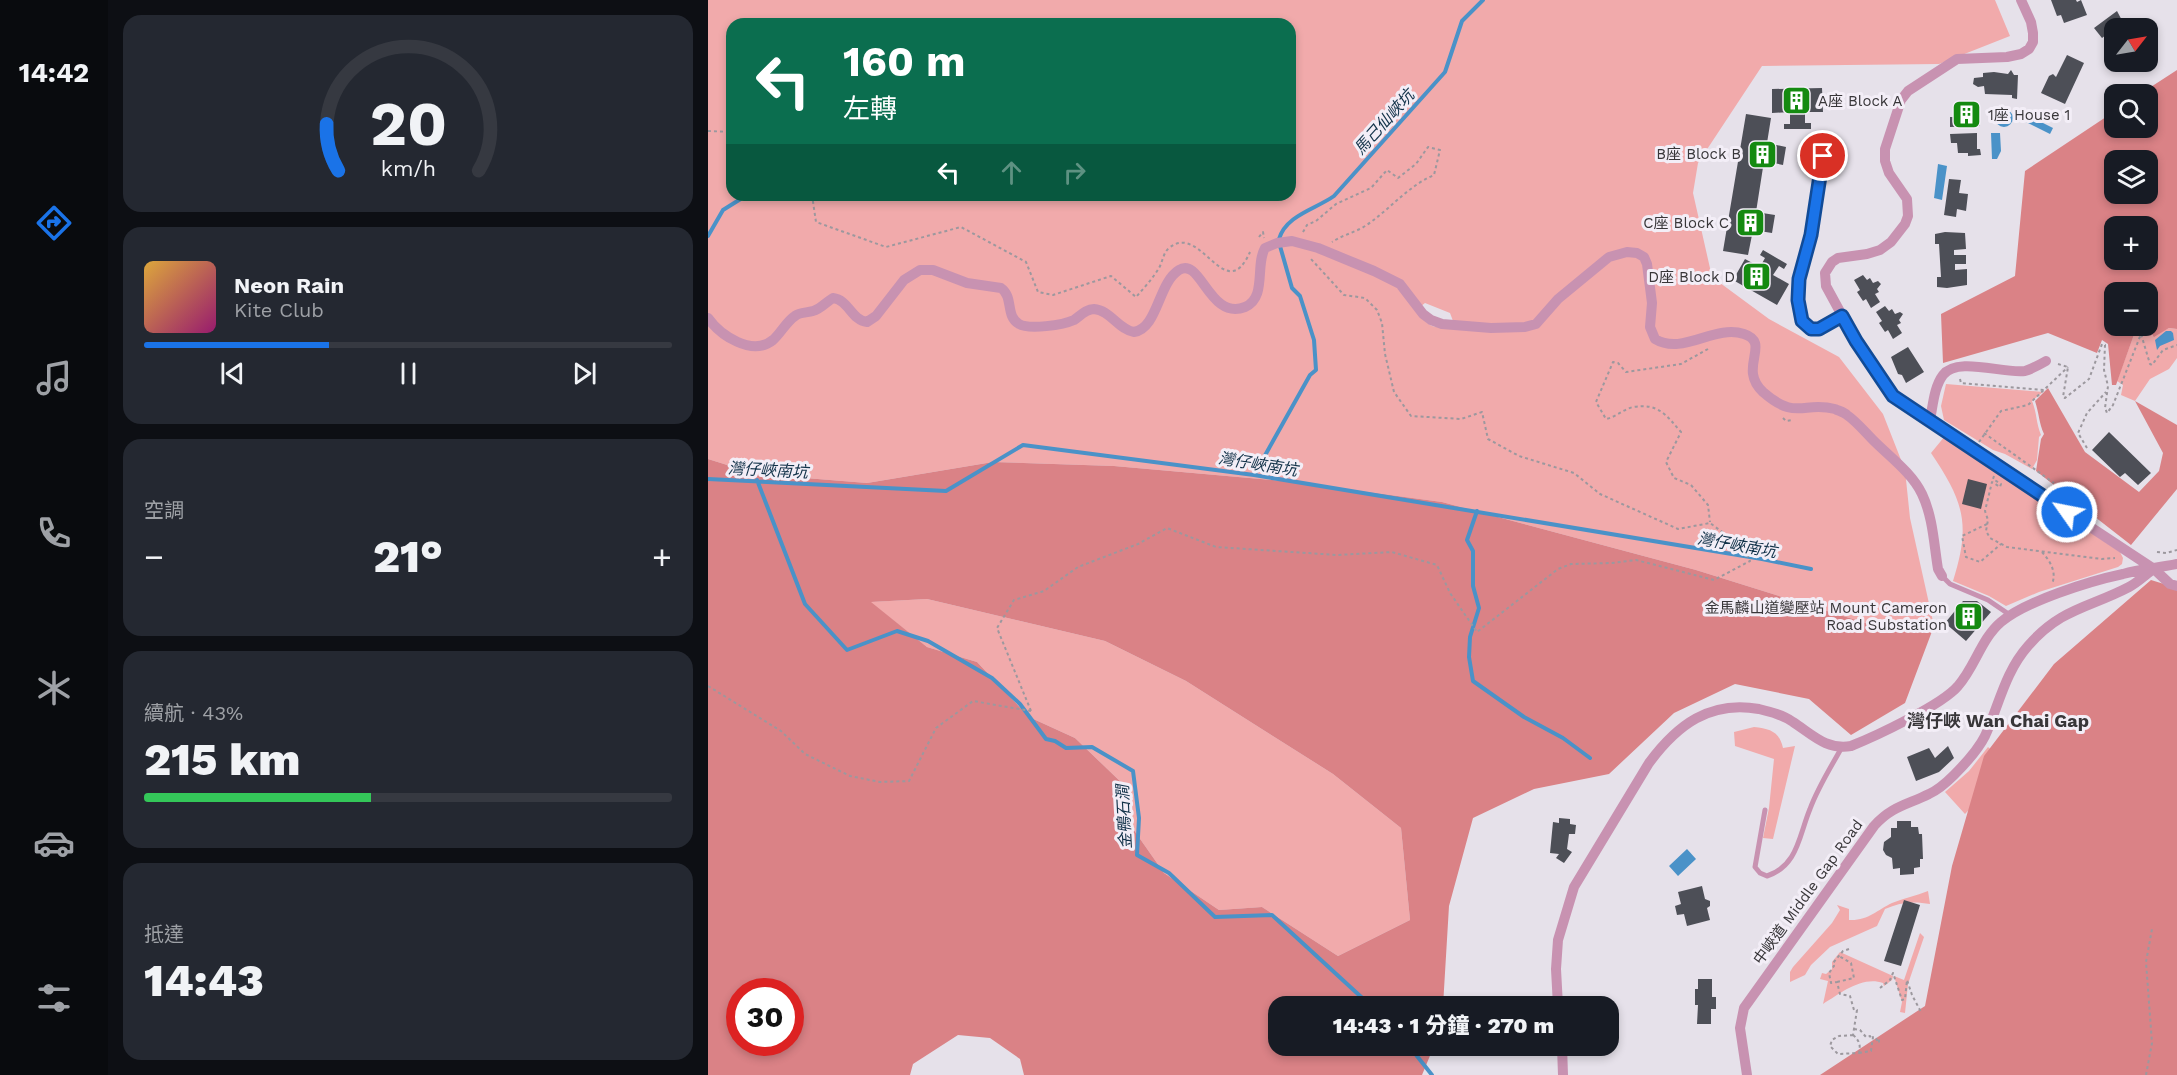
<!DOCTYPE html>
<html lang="zh-TW">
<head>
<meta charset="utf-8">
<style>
  :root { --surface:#171b24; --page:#242831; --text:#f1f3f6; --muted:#9ea1a6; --line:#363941; --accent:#1a73e8 }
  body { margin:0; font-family:"Work Sans","Noto Sans TC",sans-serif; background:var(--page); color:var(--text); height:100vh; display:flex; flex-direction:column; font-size:22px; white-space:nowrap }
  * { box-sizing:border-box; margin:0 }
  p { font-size:20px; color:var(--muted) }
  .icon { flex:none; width:33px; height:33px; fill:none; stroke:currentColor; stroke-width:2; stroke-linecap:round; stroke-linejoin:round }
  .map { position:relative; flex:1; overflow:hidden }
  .side { display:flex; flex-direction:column; gap:15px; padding:15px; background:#0d0f14; width:600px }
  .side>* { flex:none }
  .banner { position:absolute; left:18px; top:18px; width:570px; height:183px; border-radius:18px; box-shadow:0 3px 9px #0003; background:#0b6e4f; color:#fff; overflow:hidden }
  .needle { width:39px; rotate:59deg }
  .tools { position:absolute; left:1396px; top:18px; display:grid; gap:12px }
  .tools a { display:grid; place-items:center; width:54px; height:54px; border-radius:12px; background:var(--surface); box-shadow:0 3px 9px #0003; font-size:30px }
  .speed { position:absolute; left:18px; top:978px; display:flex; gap:12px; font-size:30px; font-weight:700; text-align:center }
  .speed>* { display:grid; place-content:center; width:78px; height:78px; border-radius:50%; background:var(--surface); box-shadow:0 3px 9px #0003; line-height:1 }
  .speed .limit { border:9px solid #d22; background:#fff; color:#111 }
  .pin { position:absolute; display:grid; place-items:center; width:51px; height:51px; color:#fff; margin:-26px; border:3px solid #fff; border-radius:50%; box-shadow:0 2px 6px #0007 }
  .me { position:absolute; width:66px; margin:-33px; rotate:303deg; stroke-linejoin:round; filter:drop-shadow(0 0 4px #0008) }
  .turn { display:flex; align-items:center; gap:21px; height:126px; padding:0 18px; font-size:27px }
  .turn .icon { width:78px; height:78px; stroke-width:2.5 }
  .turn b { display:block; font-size:42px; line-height:51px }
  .lanes { display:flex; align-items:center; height:57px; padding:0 18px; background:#0003; justify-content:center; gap:30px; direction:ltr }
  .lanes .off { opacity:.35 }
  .big { font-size:45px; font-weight:800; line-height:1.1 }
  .side .card { flex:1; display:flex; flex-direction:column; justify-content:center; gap:9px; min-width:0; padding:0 21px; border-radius:18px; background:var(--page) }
  .side .dial { align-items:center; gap:0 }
  .dial svg { height:156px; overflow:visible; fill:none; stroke:var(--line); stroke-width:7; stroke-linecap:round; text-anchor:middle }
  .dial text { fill:var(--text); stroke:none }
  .song { display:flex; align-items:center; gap:18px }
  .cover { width:72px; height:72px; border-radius:9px; background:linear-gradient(135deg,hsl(40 70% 55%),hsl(320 70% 35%)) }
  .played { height:6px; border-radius:3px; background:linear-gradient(90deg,var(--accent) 35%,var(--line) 35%) }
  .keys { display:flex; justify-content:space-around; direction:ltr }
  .heat { display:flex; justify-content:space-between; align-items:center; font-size:33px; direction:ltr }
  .charge { height:9px; border-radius:4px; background:linear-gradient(90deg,#34c759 43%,var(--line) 0) }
  .trip { position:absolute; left:560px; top:996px; width:351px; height:60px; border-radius:18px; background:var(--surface); box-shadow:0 3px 9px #0003; font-weight:800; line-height:60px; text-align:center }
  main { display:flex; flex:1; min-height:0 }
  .tabs { display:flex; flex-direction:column; width:108px; justify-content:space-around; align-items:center; background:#090b0e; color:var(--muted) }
  .tabs .icon { width:42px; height:42px }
  .tabs .active { color:var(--accent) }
  .tabs b { font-size:27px; color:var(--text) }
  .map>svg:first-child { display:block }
</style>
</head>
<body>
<main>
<nav class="tabs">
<b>14:42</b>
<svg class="icon active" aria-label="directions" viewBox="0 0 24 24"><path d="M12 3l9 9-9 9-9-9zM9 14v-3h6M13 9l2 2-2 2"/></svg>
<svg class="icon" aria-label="music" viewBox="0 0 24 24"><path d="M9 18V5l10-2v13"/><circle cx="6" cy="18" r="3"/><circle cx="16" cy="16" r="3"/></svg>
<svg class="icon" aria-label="phone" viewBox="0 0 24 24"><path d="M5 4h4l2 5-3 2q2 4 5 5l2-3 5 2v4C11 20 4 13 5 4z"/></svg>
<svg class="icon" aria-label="climate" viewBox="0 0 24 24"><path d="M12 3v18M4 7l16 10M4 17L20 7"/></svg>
<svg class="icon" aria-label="car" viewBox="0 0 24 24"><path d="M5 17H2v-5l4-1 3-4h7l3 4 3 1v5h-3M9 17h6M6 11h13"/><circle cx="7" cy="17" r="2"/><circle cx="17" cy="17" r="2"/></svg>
<svg class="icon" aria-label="filters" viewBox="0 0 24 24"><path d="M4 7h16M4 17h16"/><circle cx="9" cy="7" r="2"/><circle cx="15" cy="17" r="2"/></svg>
</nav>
<section class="side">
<div class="card dial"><svg viewBox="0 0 100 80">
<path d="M14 69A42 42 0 1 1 86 69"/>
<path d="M14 69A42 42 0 0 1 8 45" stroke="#1a73e8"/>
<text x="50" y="56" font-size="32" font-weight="700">20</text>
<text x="50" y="72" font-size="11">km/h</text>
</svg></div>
<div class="card">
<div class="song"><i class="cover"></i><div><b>Neon Rain</b><p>Kite Club</p></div></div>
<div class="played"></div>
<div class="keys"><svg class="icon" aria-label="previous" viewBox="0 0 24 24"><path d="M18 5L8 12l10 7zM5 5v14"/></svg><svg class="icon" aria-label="pause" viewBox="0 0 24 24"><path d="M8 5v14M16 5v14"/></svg><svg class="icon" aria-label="next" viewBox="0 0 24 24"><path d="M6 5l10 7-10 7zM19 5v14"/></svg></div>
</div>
<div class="card"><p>空調</p>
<div class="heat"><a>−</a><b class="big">21°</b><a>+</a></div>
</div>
<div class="card"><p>續航 · 43%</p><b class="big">215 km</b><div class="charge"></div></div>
<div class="card"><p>抵達</p><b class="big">14:43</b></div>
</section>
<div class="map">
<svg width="1469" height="1075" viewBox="0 0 1469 1075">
  <rect width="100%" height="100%" fill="#e6e1ea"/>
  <path fill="#f1aaab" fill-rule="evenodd" d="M0,0H1287L1302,36L1231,64L1054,66L990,163L985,193L1004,277L1061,319L1131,357L1175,414L1197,470L1202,518L1226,626L1164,625L988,570L734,502L586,482L406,466L285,462L159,483L48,474L0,459ZM24,24H582V195H24ZM717,303L742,313L745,321L743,326C723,330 720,325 708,310Z
    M1432,326L1438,327L1445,336L1461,328L1469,329V358L1461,369L1442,379L1427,401L1413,395L1415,385L1409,381L1428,329Z
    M1238,384L1335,392L1324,401C1329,413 1328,423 1333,435L1331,437L1329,460L1324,469L1297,454L1285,450L1236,420L1233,406Z
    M1237,436L1412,552L1415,558L1414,564L1410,567L1331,592L1298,606L1281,596L1245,581C1263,524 1256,502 1223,453Z
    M219,599L397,641L478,681L625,774L693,828L702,920L630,956L554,907L511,910L456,873L416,816V785L367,738L321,717L269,662L219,647L162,602Z
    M1046,727C1062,729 1071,731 1075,748L1087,746L1065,839L1055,838L1061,808L1066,759L1027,746L1026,732Z
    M1280,747L1302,767L1257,814L1237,792L1261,771Z
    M1220,891L1222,904C1206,901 1192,902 1177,909L1169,926L1122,947L1103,965L1097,975L1082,982V972L1085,967L1124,923L1132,910L1129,905L1141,909V920C1160,921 1169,910 1184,903C1196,898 1208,896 1220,891Z
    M1212,933L1216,937L1200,984L1197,1013L1192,1012L1194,1002L1186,976L1196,980Z
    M1132,952L1185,976L1184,980L1176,986L1175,983C1154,976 1133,993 1115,1004L1120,981L1112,979L1114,973L1118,974L1124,969V962Z"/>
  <path fill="#da8286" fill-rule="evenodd" d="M1469,70V329L1461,328L1446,337L1438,327L1434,326H1440V292H1407V326H1432L1428,329L1408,385H1404L1400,344L1394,340L1389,353L1340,333L1235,363L1233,314L1307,276L1317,171L1407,111V128H1440V94H1432ZM1407,160H1440V194H1407ZM1407,226H1440V260H1407Z
    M1340,388L1377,452L1431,492L1451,471L1455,453L1427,401L1469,425V489L1423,545L1328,471L1333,439L1336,434C1331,423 1331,413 1327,401Z
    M0,459L48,474L159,483L285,462L406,466L586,482L734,502L988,570L1164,625L1226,626L1197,703L1143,735L1101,699L1027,684L966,713L901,774L826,789L765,818L741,906L735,1006H570V1046H726L714,1075H316L312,1059L282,1038L250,1035L205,1064L202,1075H0ZM219,599L397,641L478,681L625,774L693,828L702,920L630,956L554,907L511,910L456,873L416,816V785L367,738L321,717L269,662L219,647L163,602ZM32,992H82V1042H32Z
    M1443,580L1469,588V1075H1112L1217,1006L1244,866L1276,756L1346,664Z"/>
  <path fill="#4a92c8" d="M1287 118a9 9 0 1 1 18 0a9 9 0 1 1-18 0Z
    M1323,111L1331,115L1329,120L1345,128L1342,134L1318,122Z
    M1283,133H1292L1293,151L1289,159H1284Z
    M1230,164L1239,166L1234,200L1226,198Z
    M1458,331H1463L1465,333L1466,340L1452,346L1449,350L1447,340Z
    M979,849L988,859L970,876L961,866Z"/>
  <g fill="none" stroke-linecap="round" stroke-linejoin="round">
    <path stroke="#4a92c8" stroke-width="4" d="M0,236L15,210L39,195
      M571,239C578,215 608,209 626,196L737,72L754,21L775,0
      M546,475L602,375L608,370L606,340L592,296L584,288L572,246
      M0,479L238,491L315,445L546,475L1054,559L1103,569
      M49,480L97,604L139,650L189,631L220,641L284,678L312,704L338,739L347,741L358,748L384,747L425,771L431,818L429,855L461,873L507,917L564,915L663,1006
      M769,511L759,540L765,551V586L771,608L762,637L761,657L765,681L816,717L855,738L882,758
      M701,1046L724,1075"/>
  </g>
  <path fill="#4d4f57" d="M1343,0H1368L1369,2L1373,0L1379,15L1356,23L1353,15L1349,16Z
    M1409,11L1418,28H1407V36L1401,40L1398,35L1394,38L1386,28Z
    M1359,55L1376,63L1357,104L1333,93L1341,76L1345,74L1348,77Z
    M1303,70L1306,75H1310L1309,99L1304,98V95L1277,94L1276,86L1270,87L1265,84L1266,78L1275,77V73L1286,72L1300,74Z
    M1114,88L1115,112H1097V123H1103V129H1076V124H1082V112L1064,113V89Z
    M1264,104V113L1271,112L1272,126L1242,127V117H1248L1247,105Z
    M1038,114L1063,118L1059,143L1078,147L1075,165L1056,161L1048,212L1067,215L1064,233L1045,230L1040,255L1015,251Z
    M1269,133V149H1272L1273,155L1260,156V153H1250L1249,143H1243L1242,134Z
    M1241,179L1253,180L1251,193L1260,194L1258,211L1249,209L1248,217L1236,215Z
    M1237,232L1257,233L1258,249L1246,250V255H1258V264H1247V270L1259,269V285L1239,288L1229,287V277H1233L1231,244H1227V234Z
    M1055,250L1079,264L1076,269L1071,266L1065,275L1081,284L1069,305L1025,280L1037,259L1052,267L1057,258L1052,255Z
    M1155,275L1159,280L1162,278L1165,283L1170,281L1173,284L1169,289L1171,292L1167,294L1172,302L1163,308L1158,299L1155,301L1149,292L1152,290L1146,280Z
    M1177,306L1181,311L1184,309L1187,314L1192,312L1195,314L1191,320L1193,323L1189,325L1194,333L1185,339L1180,330L1177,332L1171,323L1174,321L1168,312Z
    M1200,347L1216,372L1198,383L1194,375L1190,374L1183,357Z
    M1401,432L1443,473L1430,485L1417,473L1412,477L1384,450Z
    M1260,479L1279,484L1273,509L1254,504Z
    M1255,601H1269L1283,612L1258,641L1237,623Z
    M1240,746L1246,758L1231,772L1208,781L1199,757L1221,748L1227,758Z
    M851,818L862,819V824L868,825L867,834H861L859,849L864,852L856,863L848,858L851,854L842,853L845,822L851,823Z
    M1189,821H1203V827H1210L1211,834H1214L1215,859H1212V867L1206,868V874L1192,875V868L1185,869L1184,858L1178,855L1175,850L1176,842L1183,837V828H1189Z
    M994,886L997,899L1002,901V906L999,908L1002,920L979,926L976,914L969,915L967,906L973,904L970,892Z
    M1196,900L1212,905L1193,966L1176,961Z
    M990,979H1004V997H1008V1009H1003V1024H989L990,1005H987V989H990Z
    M801,1046H811L813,1056L804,1053Z"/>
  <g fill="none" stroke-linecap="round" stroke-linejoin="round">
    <path stroke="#9c989e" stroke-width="2" stroke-dasharray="3 3" stroke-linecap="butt" d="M0,131L24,132
      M104,195L108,222L178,247L253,227L318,262L330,292L345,295L403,276L428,297C436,288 445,278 451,268C455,261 455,253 461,248C493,221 517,308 542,252
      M595,232L599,225L608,221L628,204L663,188L679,170L690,178L708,164L720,147L732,150L726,175C698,187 680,212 654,228C644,233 633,236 624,242
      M551,237L555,232L556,238
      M1000,349L973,364L918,372L910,363L905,362L888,402L898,419C908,417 916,409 925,407C951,403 958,415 973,432L958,462L966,478L983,485L1000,505L1002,522
      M1350,364L1360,367L1355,397L1357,398L1381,379L1394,344L1397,345L1396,370L1400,386L1397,408L1399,413L1405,405L1433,334L1442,364L1444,365L1455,350L1469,345
      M1252,379L1253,383L1336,390
      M1075,418L1078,421L1085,420
      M1276,433L1346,483
      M1271,442L1293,411L1320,405L1360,367
      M1379,448L1370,433L1379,413L1398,392
      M1286,476L1285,479L1293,484L1292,487L1284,482L1277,511L1280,520L1278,531L1282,538L1299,547L1394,559L1407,558
      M1279,524L1254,536L1258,557L1272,562L1293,544
      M1334,552C1342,561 1349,572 1344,584
      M1449,552L1458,553L1469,550
      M0,686L73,731L97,754L142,776L172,782L201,781L228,728L265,701L323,711
      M323,711L289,628L306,600L336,591L370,567L430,544L459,528L508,547L629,555L684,552L729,565L742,593L769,632L850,569L863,564L904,563L928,560L1006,580L1042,561L1036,548L1002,523L970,529L892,494L866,473L811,456L780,439L774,412L753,419L703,416L686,392L677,354L674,323L669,310L657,298L636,295L603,259
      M1141,949L1135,951L1125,963L1126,966L1121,973L1123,983L1129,982L1132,994L1142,996L1146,1010H1149L1145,1035
      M1129,982L1146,978L1143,963L1131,956
      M1172,988L1182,980L1185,973L1194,1000L1197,999L1199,980L1204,995L1213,1012
      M1146,1029L1152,1030L1158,1037L1162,1036L1164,1040
      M1145,1035C1151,1040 1153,1045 1151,1053L1130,1054L1122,1046L1124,1040L1131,1036Z
      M1151,1053L1163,1051L1165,1037H1167L1171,1043V1038
      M1438,1075L1444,1043L1438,962L1444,929"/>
    <path stroke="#c892b1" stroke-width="5" d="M1115,156C1111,182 1109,208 1104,234C1099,256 1075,315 1103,329H1111L1134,317
      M1234,576L1242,584L1280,600L1302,615
      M1057,810L1047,867L1052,873L1059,876C1090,866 1091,835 1102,809C1110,787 1123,767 1134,747"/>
    <path stroke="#c892b1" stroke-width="10" d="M1313,0L1323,22L1325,33V42L1321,49L1313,54L1299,57L1249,59L1200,91L1193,100L1177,149V161L1181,173L1199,199L1200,216L1197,224L1183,242L1172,250L1159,254L1130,258L1124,262L1117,273L1118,286L1148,341L1184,396L1446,569L1462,584L1469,586
      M0,318C12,335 44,357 65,340C73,333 78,322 87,316C92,312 99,313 105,311C113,309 118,302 125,298C141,300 143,320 159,322L168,316L196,280L212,270H225L259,283L293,288C306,297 297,316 311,324C321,330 355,325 366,320C372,316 378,309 386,309C402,310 411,330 426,332C450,328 450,283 471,270C493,256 501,321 537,307C559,298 547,265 557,248L569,243L584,241L610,248L666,271L692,284L715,314L723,320L734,324L783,328L817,327L828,324L850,299L901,257L919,252L929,253L936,257L939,264L944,303L942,327L947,339C975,356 1006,324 1036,334C1064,343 1029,368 1055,392C1088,421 1095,401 1127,409C1131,411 1136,412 1139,415C1149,422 1157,432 1165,440C1182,457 1204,473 1214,494C1225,517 1226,545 1230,569L1234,576
      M1222,420C1225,405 1226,387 1235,375C1249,356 1295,374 1317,371C1324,369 1331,365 1338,361
      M850,1006L848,969L850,940L866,887L941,763C969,725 1002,700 1051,709C1063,712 1075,715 1085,722C1105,735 1118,750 1143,746C1168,736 1234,705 1250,686C1267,667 1273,639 1293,622C1318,601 1382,581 1415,574C1433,569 1451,568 1469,564
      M854,1046L855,1075
      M1039,1075L1032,1028L1036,1008L1166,826C1184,806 1199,805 1221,794C1230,790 1239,782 1246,775C1257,764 1270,750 1277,736C1291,705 1297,672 1320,646C1353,608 1381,608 1421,587C1429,583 1436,576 1443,571"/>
  </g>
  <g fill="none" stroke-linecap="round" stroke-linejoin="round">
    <defs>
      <path id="route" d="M1115,156L1103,235L1091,279L1090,300L1094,321L1103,329H1111L1134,316L1148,341L1185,396L1359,512"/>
    </defs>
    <use href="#route" stroke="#114b97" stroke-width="15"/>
    <use href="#route" stroke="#1a73e8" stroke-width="10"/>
  </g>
  <defs>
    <symbol id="building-square" viewBox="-11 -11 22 22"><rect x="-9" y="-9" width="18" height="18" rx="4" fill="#148a10" stroke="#f3eef7"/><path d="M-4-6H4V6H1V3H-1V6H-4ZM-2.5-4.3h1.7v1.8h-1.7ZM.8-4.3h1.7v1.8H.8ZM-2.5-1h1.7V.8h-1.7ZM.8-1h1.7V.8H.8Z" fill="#fff"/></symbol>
  </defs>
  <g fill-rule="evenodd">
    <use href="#building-square" x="1072" y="84" width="33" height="33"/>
    <use href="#building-square" x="1242" y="98" width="33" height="33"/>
    <use href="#building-square" x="1038" y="138" width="33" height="33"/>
    <use href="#building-square" x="1026" y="206" width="33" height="33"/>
    <use href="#building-square" x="1032" y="260" width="33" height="33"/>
    <use href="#building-square" x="1244" y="600" width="33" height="33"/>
  </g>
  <g text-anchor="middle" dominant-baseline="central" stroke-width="6" stroke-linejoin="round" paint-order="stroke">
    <g font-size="15" fill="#383639" stroke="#f3eef7" text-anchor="end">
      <text x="1110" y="101" text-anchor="start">A座 Block A</text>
      <text x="1280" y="115" text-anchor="start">1座 House 1</text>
      <text x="1033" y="154">B座 Block B</text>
      <text x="1021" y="223">C座 Block C</text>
      <text x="1027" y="277">D座 Block D</text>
      <text x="1239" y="608">金馬麟山道變壓站 Mount Cameron<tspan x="1239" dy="17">Road Substation</tspan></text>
    </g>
    <g font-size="15" fill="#383639" stroke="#f3eef7">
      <text transform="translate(1100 892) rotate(-54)">中峽道 Middle Gap Road</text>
    </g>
    <g font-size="16" font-style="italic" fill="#123249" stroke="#f3eef7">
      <text transform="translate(676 122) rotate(-48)">馬己仙峽坑</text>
      <text transform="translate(550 464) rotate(9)">灣仔峽南坑</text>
      <text transform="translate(60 470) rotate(3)">灣仔峽南坑</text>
      <text transform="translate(1029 545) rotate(10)">灣仔峽南坑</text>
      <text transform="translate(416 817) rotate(-93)">金鴨石澗</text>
    </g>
    <g font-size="18" font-weight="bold" fill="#383639" stroke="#f3eef7">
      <text x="1290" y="720">灣仔峽 Wan Chai Gap</text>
    </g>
  </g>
</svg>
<div class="tools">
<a><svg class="needle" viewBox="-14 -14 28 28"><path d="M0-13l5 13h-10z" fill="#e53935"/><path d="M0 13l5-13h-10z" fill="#9ea1a6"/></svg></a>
<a><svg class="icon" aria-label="search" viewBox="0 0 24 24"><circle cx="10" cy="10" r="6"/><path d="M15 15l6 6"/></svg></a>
<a><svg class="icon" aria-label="layers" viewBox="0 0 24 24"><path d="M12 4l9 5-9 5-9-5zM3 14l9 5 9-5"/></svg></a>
<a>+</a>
<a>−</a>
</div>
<div class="speed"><div class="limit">30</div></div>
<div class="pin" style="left:1115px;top:156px;background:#d93025"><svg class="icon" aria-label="arrive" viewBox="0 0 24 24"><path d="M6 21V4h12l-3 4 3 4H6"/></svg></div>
<svg class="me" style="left:1359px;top:512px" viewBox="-20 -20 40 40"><circle r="17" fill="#1a73e8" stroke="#fff" stroke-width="3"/><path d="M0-11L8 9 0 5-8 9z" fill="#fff"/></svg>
<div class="trip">14:43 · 1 分鐘 · 270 m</div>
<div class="banner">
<div class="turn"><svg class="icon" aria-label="left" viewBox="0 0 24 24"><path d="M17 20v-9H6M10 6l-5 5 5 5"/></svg><div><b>160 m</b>左轉</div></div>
<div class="lanes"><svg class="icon" aria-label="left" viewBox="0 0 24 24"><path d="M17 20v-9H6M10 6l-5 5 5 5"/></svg><svg class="icon off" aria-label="ahead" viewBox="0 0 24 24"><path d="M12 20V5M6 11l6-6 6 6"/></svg><svg class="icon off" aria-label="right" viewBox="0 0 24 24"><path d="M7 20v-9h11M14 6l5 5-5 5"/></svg></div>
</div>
</div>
</main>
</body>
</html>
